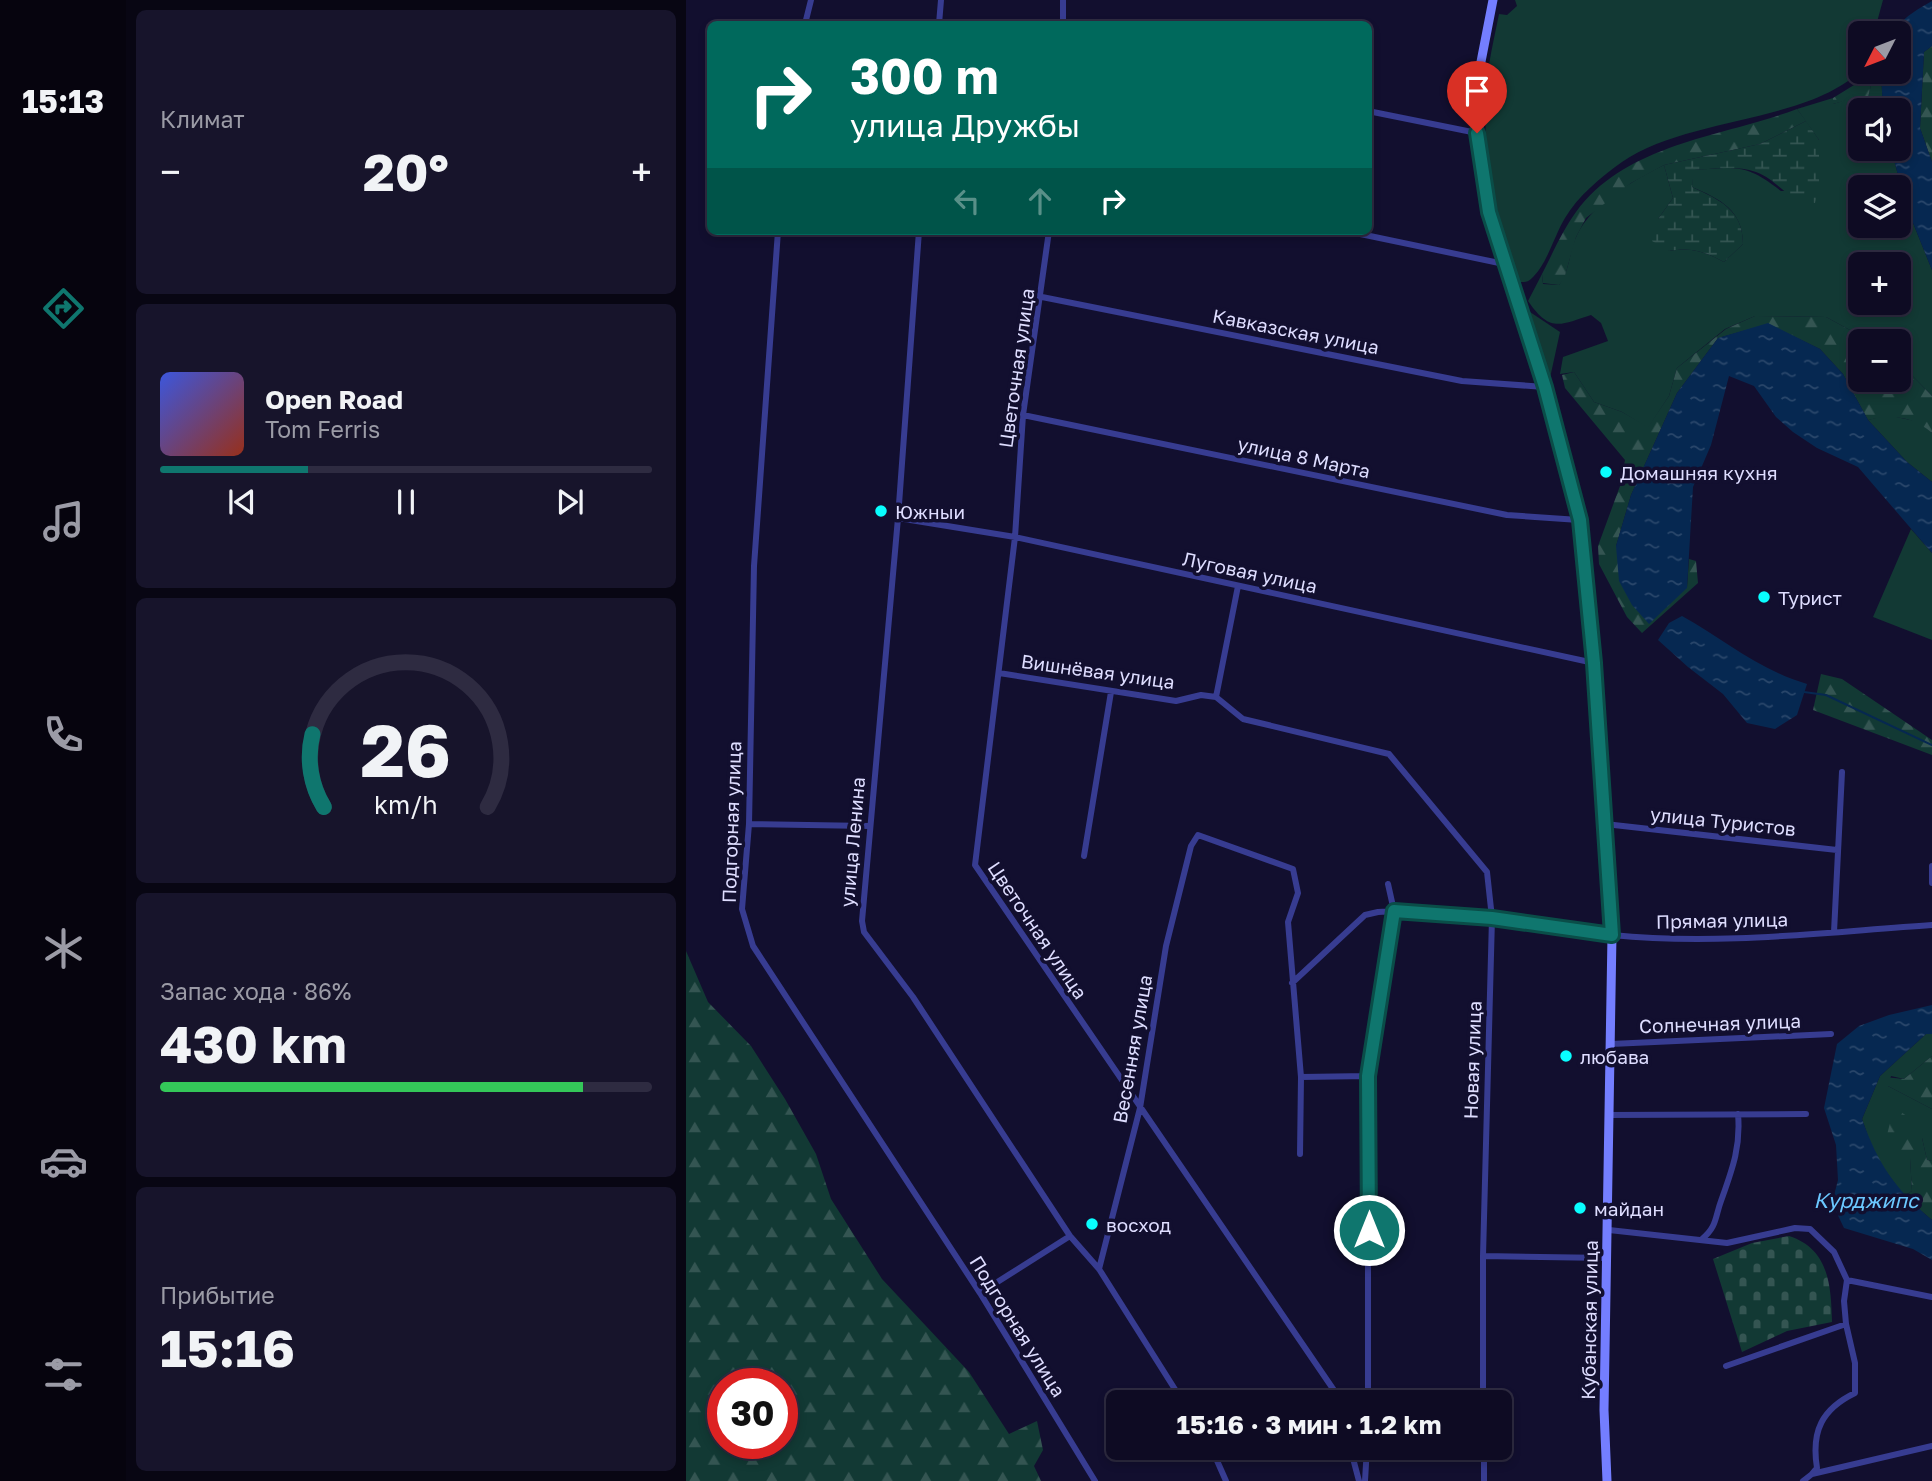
<!DOCTYPE html>
<html lang="ru">
<head>
<meta charset="utf-8">
<style>
  :root { --surface:#0e0b23; --page:#17142b; --text:#f1f3f6; --muted:#9b9ba6; --line:#2e2b41; --accent:#0f766e }
  body { margin:0; font-family:"Golos Text",sans-serif; background:var(--page); color:var(--text); height:100vh; display:flex; flex-direction:column; font-size:26px; white-space:nowrap }
  * { box-sizing:border-box; margin:0 }
  p { font-size:23px; color:var(--muted) }
  .icon { flex:none; width:38px; height:38px; fill:none; stroke:currentColor; stroke-width:2; stroke-linecap:round; stroke-linejoin:round }
  .map { position:relative; flex:1; overflow:hidden }
  .drawer { display:flex; flex-direction:column; gap:10px; padding:10px; background:#080613; width:560px }
  .drawer>* { flex:none }
  .banner { position:absolute; left:21px; top:21px; width:665px; height:214px; border-radius:10px; box-shadow:0 4px 10px #0003,0 0 0 2px var(--line); background:#00695c; color:#fff; overflow:hidden }
  .needle { width:46px; rotate:228deg }
  .controls { position:absolute; left:1162px; top:21px; display:grid; gap:14px }
  .controls a { display:grid; place-items:center; width:63px; height:63px; border-radius:10px; background:var(--surface); box-shadow:0 4px 10px #0003,0 0 0 2px var(--line); font-size:35px }
  .speed { position:absolute; left:21px; top:1368px; display:flex; gap:14px; font-size:35px; font-weight:700; text-align:center }
  .speed>* { display:grid; place-content:center; width:91px; height:91px; border-radius:50%; background:var(--surface); box-shadow:0 4px 10px #0003,0 0 0 2px var(--line); line-height:1 }
  .speed .limit { border:10px solid #d22; background:#fff; color:#111 }
  .pin { position:absolute; display:grid; place-items:center; width:60px; height:60px; color:#fff; margin:-72px -30px; border-radius:50% 50% 50% 0; rotate:-45deg; box-shadow:0 0 7px #0007 }
  .pin .icon { rotate:45deg }
  .me { position:absolute; width:77px; margin:-38px; rotate:0deg; stroke-linejoin:round; filter:drop-shadow(0 0 5px #0008) }
  .turn { display:flex; align-items:center; gap:24px; height:147px; padding:0 28px; font-size:32px }
  .turn .icon { width:91px; height:91px; stroke-width:2.5 }
  .turn b { display:block; font-size:49px; line-height:60px }
  .lanes { display:flex; align-items:center; height:66px; padding:0 28px; background:#0003; justify-content:center; gap:35px; direction:ltr }
  .lanes .off { opacity:.35 }
  .big { font-size:52px; font-weight:700; line-height:1.1 }
  .drawer .tile { flex:1; display:flex; flex-direction:column; justify-content:center; gap:10px; min-width:0; padding:0 24px; border-radius:10px; background:var(--page) }
  .drawer .dial { align-items:center; gap:0 }
  .dial svg { height:182px; overflow:visible; fill:none; stroke:var(--line); stroke-width:7; stroke-linecap:round; text-anchor:middle }
  .dial text { fill:var(--text); stroke:none }
  .song { display:flex; align-items:center; gap:21px }
  .cover { width:84px; height:84px; border-radius:10px; background:linear-gradient(135deg,hsl(230 70% 55%),hsl(10 70% 35%)) }
  .played { height:7px; border-radius:4px; background:linear-gradient(90deg,var(--accent) 30%,var(--line) 30%) }
  .keys { display:flex; justify-content:space-around; direction:ltr }
  .heat { display:flex; justify-content:space-between; align-items:center; font-size:38px; direction:ltr }
  .charge { height:10px; border-radius:5px; background:linear-gradient(90deg,#34c759 86%,var(--line) 0) }
  .trip { position:absolute; left:420px; top:1390px; width:406px; height:70px; border-radius:10px; background:var(--surface); box-shadow:0 4px 10px #0003,0 0 0 2px var(--line); font-weight:700; line-height:70px; text-align:center }
  main { display:flex; flex:1; min-height:0 }
  .tabs { display:flex; flex-direction:column; width:126px; justify-content:space-around; align-items:center; background:#06040e; color:var(--muted) }
  .tabs .icon { width:49px; height:49px }
  .tabs .selected { color:var(--accent) }
  .tabs b { font-size:32px; color:var(--text) }
  .map>svg:first-child { display:block }
</style>
</head>
<body>
<main>
<nav class="tabs">
<b>15:13</b>
<svg class="icon selected" aria-label="directions" viewBox="0 0 24 24"><path d="M12 3l9 9-9 9-9-9zM9 14v-3h6M13 9l2 2-2 2"/></svg>
<svg class="icon" aria-label="music" viewBox="0 0 24 24"><path d="M9 18V5l10-2v13"/><circle cx="6" cy="18" r="3"/><circle cx="16" cy="16" r="3"/></svg>
<svg class="icon" aria-label="phone" viewBox="0 0 24 24"><path d="M5 4h4l2 5-3 2q2 4 5 5l2-3 5 2v4C11 20 4 13 5 4z"/></svg>
<svg class="icon" aria-label="climate" viewBox="0 0 24 24"><path d="M12 3v18M4 7l16 10M4 17L20 7"/></svg>
<svg class="icon" aria-label="car" viewBox="0 0 24 24"><path d="M5 17H2v-5l4-1 3-4h7l3 4 3 1v5h-3M9 17h6M6 11h13"/><circle cx="7" cy="17" r="2"/><circle cx="17" cy="17" r="2"/></svg>
<svg class="icon" aria-label="filters" viewBox="0 0 24 24"><path d="M4 7h16M4 17h16"/><circle cx="9" cy="7" r="2"/><circle cx="15" cy="17" r="2"/></svg>
</nav>
<section class="drawer">
<div class="tile"><p>Климат</p>
<div class="heat"><a>−</a><b class="big">20°</b><a>+</a></div>
</div>
<div class="tile">
<div class="song"><i class="cover"></i><div><b>Open Road</b><p>Tom Ferris</p></div></div>
<div class="played"></div>
<div class="keys"><svg class="icon" aria-label="previous" viewBox="0 0 24 24"><path d="M18 5L8 12l10 7zM5 5v14"/></svg><svg class="icon" aria-label="pause" viewBox="0 0 24 24"><path d="M8 5v14M16 5v14"/></svg><svg class="icon" aria-label="next" viewBox="0 0 24 24"><path d="M6 5l10 7-10 7zM19 5v14"/></svg></div>
</div>
<div class="tile dial"><svg viewBox="0 0 100 80">
<path d="M14 69A42 42 0 1 1 86 69"/>
<path d="M14 69A42 42 0 0 1 9 37" stroke="#0f766e"/>
<text x="50" y="56" font-size="32" font-weight="700">26</text>
<text x="50" y="72" font-size="11">km/h</text>
</svg></div>
<div class="tile"><p>Запас хода · 86%</p><b class="big">430 km</b><div class="charge"></div></div>
<div class="tile"><p>Прибытие</p><b class="big">15:16</b></div>
</section>
<div class="map">
<svg width="1246" height="1481" viewBox="0 0 1246 1481">
  <defs>
    <pattern id="forest-firs" width="22" height="20" patternUnits="userSpaceOnUse" patternTransform="scale(1.75)"><rect width="22" height="20" fill="#123934"/><path d="M5 1l3.5 6h-7zM16 11l3.5 6h-7z" fill="#345552"/></pattern>
    <pattern id="wetland-marsh" width="20" height="14" patternUnits="userSpaceOnUse" patternTransform="scale(1.75)"><rect width="20" height="14" fill="#123934"/><path d="M1 5h8M5 5V1M11 12h8M15 12V8" fill="none" stroke="#345552"/></pattern>
    <pattern id="cemetery-stones" width="16" height="16" patternUnits="userSpaceOnUse" patternTransform="scale(1.75)"><rect width="16" height="16" fill="#123934"/><path d="M2 7V4a2 2 0 0 1 4 0v3zM10 15v-3a2 2 0 0 1 4 0v3z" fill="#345552"/></pattern>
    <pattern id="water-ripples" width="26" height="14" patternUnits="userSpaceOnUse" patternTransform="scale(1.75)"><rect width="26" height="14" fill="#062851"/><path d="M2 4q2-2 4 0t4 0M15 11q2-2 4 0t4 0" fill="none" stroke="#2a476b"/></pattern>
  </defs>
  <rect width="100%" height="100%" fill="#120f2f"/>
  <path fill="#123934" fill-rule="evenodd" d="M829,0H1197L1188,33H1174V71C1120,123 1001,117 936,162C915,177 892,196 879,218C868,236 861,265 845,279C841,283 836,282 830,282C812,219 795,155 800,89C802,64 808,39 813,14L821,15L831,6Z
    M1183,72H1195L1197,110H1179L1185,85L1181,77Z
    M1169,97L1174,149H1205L1221,208L1246,270V396L1213,362V341H1184L1140,317L1069,316L1039,329L991,368L983,396L962,428L936,412L908,402L888,372L874,374L877,357L922,341L915,323L905,315C874,325 864,333 842,301L856,274L857,284L873,285C884,271 883,251 891,235C907,202 947,181 978,165L987,198L972,219L983,251C1005,247 1018,251 1038,262L1057,244C1057,210 1034,199 1006,187L1007,170C1050,167 1060,163 1095,191L1133,189V140L1111,109L1147,98V104ZM1174,187H1213V226H1174ZM1174,264H1213V303H1174Z
    M841,310L874,332L864,378L862,375Z
    M1201,415L1234,422L1246,433V482L1221,462L1182,420Z
    M1225,529L1246,553V640L1187,617Z
    M1240,1034H1246V1056L1218,1079L1205,1076L1202,1086L1246,1109V1161L1241,1160L1236,1138L1224,1157L1226,1191L1218,1196L1189,1156L1176,1119L1194,1076Z"/>
  <path fill="url(#forest-firs)" fill-rule="evenodd" d="M1246,46V162L1234,128L1238,52Z
    M1181,77L1185,85L1179,110H1174V128L1169,98L1147,104V98Z
    M1111,109L1120,121L1074,144L978,165L945,183L900,218L890,237L878,279L873,285L857,283L856,274C867,253 876,231 890,212C940,143 1037,137 1111,109Z
    M1069,316L1140,317L1184,341H1174V380H1213V362L1246,396V433C1227,416 1205,414 1182,420L1157,374L1134,349L1082,324L1032,338L991,393L945,495L930,546L1001,588L1003,559L1010,561L1012,583L956,633L941,617L913,564L912,546L934,486L939,460L879,388L876,375L888,372L908,402L936,412L962,427L983,396L991,368L1040,329Z
    M1135,674L1156,679L1246,740V755L1127,710Z
    M0,951L22,1002L65,1046L99,1099L130,1154L145,1199L196,1279L283,1372L323,1434L351,1421L357,1450L348,1466L355,1481H0ZM96,1384V1444H37V1384Z
    M1246,1056V1109L1202,1086L1198,1077L1218,1079Z
    M1215,1112L1225,1119L1227,1134L1236,1138L1241,1160L1246,1161V1220L1218,1196L1226,1191L1224,1158L1208,1157L1201,1135L1205,1119Z"/>
  <path fill="url(#wetland-marsh)" d="M1120,121L1133,140V189L1129,203C1099,201 1094,181 1070,172C1050,165 1028,169 1008,170L1006,187C1034,200 1057,210 1057,244L1038,262C1018,251 1005,247 983,251L966,241L972,219L987,198L978,165L1074,144Z"/>
  <path fill="url(#cemetery-stones)" d="M1103,1236C1143,1249 1145,1285 1146,1322L1101,1331L1056,1352L1027,1259L1066,1243Z"/>
  <path fill="url(#water-ripples)" d="M1246,1V46L1238,52L1234,128L1246,162V270L1221,208L1205,149H1213V110H1197L1195,72H1213C1213,25 1202,26 1246,1Z
    M1082,323L1134,349L1157,374L1182,420L1221,462L1246,482V553L1172,467L1131,448L1107,432L1090,417L1068,386L1043,376L1025,445L1007,487L1001,588L963,624L946,605L933,581L930,546L945,495L991,393L1032,338Z
    M996,616C1037,639 1075,671 1121,684L1111,715L1089,729L1061,723L1037,694L1002,667L972,640L983,623Z
    M1246,1005V1034H1240L1194,1076L1176,1119C1192,1164 1209,1189 1246,1220V1260L1227,1249L1158,1228L1146,1203L1152,1180L1150,1145L1138,1108L1151,1044L1173,1026L1203,1015Z"/>
  <g fill="none" stroke-linecap="round" stroke-linejoin="round">
    <path stroke="#062851" stroke-width="2" d="M1118,692L1140,695L1246,745"/>
    <path stroke="#373c91" stroke-width="6" d="M119,24L125,0
      M253,24L255,0
      M377,24V0
      M682,111L791,133
      M92,231L68,566L63,824L56,909L67,946L294,1293L409,1481
      M233,231L212,518L176,921L178,932L227,997L384,1236L413,1269L497,1402
      M363,231L337,415L329,537L289,865L656,1402
      M660,231L818,264
      M356,297L776,381L859,387
      M337,415L821,515L893,520
      M212,518L329,537L908,663
      M313,673L490,701L515,695L530,697L557,719L703,754L801,872L806,918L797,1256V1402
      M530,697L552,586
      M63,824L183,826
      M919,824L1151,850
      M398,856L425,692
      M1246,866V883
      M1148,932L1156,772
      M606,983L679,915L692,912C770,906 848,928 926,935C1032,946 1140,932 1246,925
      M925,1044L1145,1034
      M615,1077L682,1076
      M922,1115L1120,1114
      M923,1230L1041,1243L1109,1228L1124,1229L1148,1252L1161,1280L1246,1297
      M1016,1239C1031,1227 1029,1217 1035,1201C1046,1170 1055,1147 1052,1114
      M797,1256L922,1258
      M413,1269L454,1108L480,946L505,846L512,835L607,869L612,893L602,922L615,1077L614,1154
      M294,1293L384,1236
      M1160,1324L1158,1301L1161,1280
      M1040,1366L1160,1324L1169,1363V1393C1136,1409 1125,1431 1131,1468L1126,1474
      M682,1402V1076L708,911L702,884
      M525,1447L540,1481
      M664,1447L673,1481
      M798,1447V1481
      M679,1481L681,1447
      M1117,1481L1126,1474L1246,1446"/>
    <path stroke="#747eff" stroke-width="9" d="M807,0L793,72L791,103L797,180L818,264L859,387L893,520L908,663L926,935L918,1410L921,1481"/>
  </g>
  <g fill="none" stroke-linecap="round" stroke-linejoin="round">
    <defs>
      <path id="route" d="M683,1230L682,1076L708,911L806,918L926,935L908,663L894,520L859,387L803,212L791,133"/>
    </defs>
    <use href="#route" stroke="#0a4d48" stroke-width="18"/>
    <use href="#route" stroke="#0f766e" stroke-width="12"/>
  </g>
  <g fill="#09feff" stroke="#120f2f" stroke-width="2.5">
    <circle cx="920" cy="472" r="7"/>
    <circle cx="195" cy="511" r="7"/>
    <circle cx="1078" cy="597" r="7"/>
    <circle cx="880" cy="1056" r="7"/>
    <circle cx="894" cy="1208" r="7"/>
    <circle cx="406" cy="1224" r="7"/>
  </g>
  <g text-anchor="middle" dominant-baseline="central" stroke-width="7" stroke-linejoin="round" paint-order="stroke">
    <g font-size="19" fill="#deddff" stroke="#120f2f">
      <text transform="translate(610 331) rotate(11)">Кавказская улица</text>
      <text transform="translate(330 368) rotate(-82)">Цветочная улица</text>
      <text transform="translate(618 457) rotate(12)">улица 8 Марта</text>
      <text transform="translate(564 572) rotate(12)">Луговая улица</text>
      <text transform="translate(412 671) rotate(8)">Вишнёвая улица</text>
      <text transform="translate(1037 821) rotate(6)">улица Туристов</text>
      <text transform="translate(45 822) rotate(-88)">Подгорная улица</text>
      <text transform="translate(166 842) rotate(-85)">улица Ленина</text>
      <text transform="translate(1036 920) rotate(-1)">Прямая улица</text>
      <text transform="translate(352 930) rotate(56)">Цветочная улица</text>
      <text transform="translate(1034 1023) rotate(-2)">Солнечная улица</text>
      <text transform="translate(446 1049) rotate(-80)">Весенняя улица</text>
      <text transform="translate(786 1060) rotate(-88)">Новая улица</text>
      <text transform="translate(903 1320) rotate(-89)">Кубанская улица</text>
      <text transform="translate(332 1326) rotate(58)">Подгорная улица</text>
    </g>
    <g font-size="19" fill="#deddff" stroke="#120f2f" text-anchor="start">
      <text x="934" y="472">Домашняя кухня</text>
      <text x="209" y="511">Южныи</text>
      <text x="1092" y="597">Турист</text>
      <text x="894" y="1056">любава</text>
      <text x="908" y="1208">майдан</text>
      <text x="420" y="1224">восход</text>
    </g>
    <g font-size="21" font-style="italic" fill="#6bc8ff" stroke="#120f2f">
      <text x="1180" y="1200">Курджипс</text>
    </g>
  </g>
</svg>
<div class="controls">
<a><svg class="needle" viewBox="-14 -14 28 28"><path d="M0-13l5 13h-10z" fill="#e53935"/><path d="M0 13l5-13h-10z" fill="#9b9ba6"/></svg></a>
<a><svg class="icon" aria-label="sound" viewBox="0 0 24 24"><path d="M4 9h4l5-4v14l-5-4H4zM17 9q2 3 0 6"/></svg></a>
<a><svg class="icon" aria-label="layers" viewBox="0 0 24 24"><path d="M12 4l9 5-9 5-9-5zM3 14l9 5 9-5"/></svg></a>
<a>+</a>
<a>−</a>
</div>
<div class="speed"><div class="limit">30</div></div>
<div class="pin" style="left:791px;top:133px;background:#d93025"><svg class="icon" aria-label="arrive" viewBox="0 0 24 24"><path d="M6 21V4h12l-3 4 3 4H6"/></svg></div>
<svg class="me" style="left:683px;top:1230px" viewBox="-20 -20 40 40"><circle r="17" fill="#0f766e" stroke="#fff" stroke-width="3"/><path d="M0-11L8 9 0 5-8 9z" fill="#fff"/></svg>
<div class="trip">15:16 · 3 мин · 1.2 km</div>
<div class="banner">
<div class="turn"><svg class="icon" aria-label="right" viewBox="0 0 24 24"><path d="M7 20v-9h11M14 6l5 5-5 5"/></svg><div><b>300 m</b>улица Дружбы</div></div>
<div class="lanes"><svg class="icon off" aria-label="left" viewBox="0 0 24 24"><path d="M17 20v-9H6M10 6l-5 5 5 5"/></svg><svg class="icon off" aria-label="ahead" viewBox="0 0 24 24"><path d="M12 20V5M6 11l6-6 6 6"/></svg><svg class="icon" aria-label="right" viewBox="0 0 24 24"><path d="M7 20v-9h11M14 6l5 5-5 5"/></svg></div>
</div>
</div>
</main>
</body>
</html>
